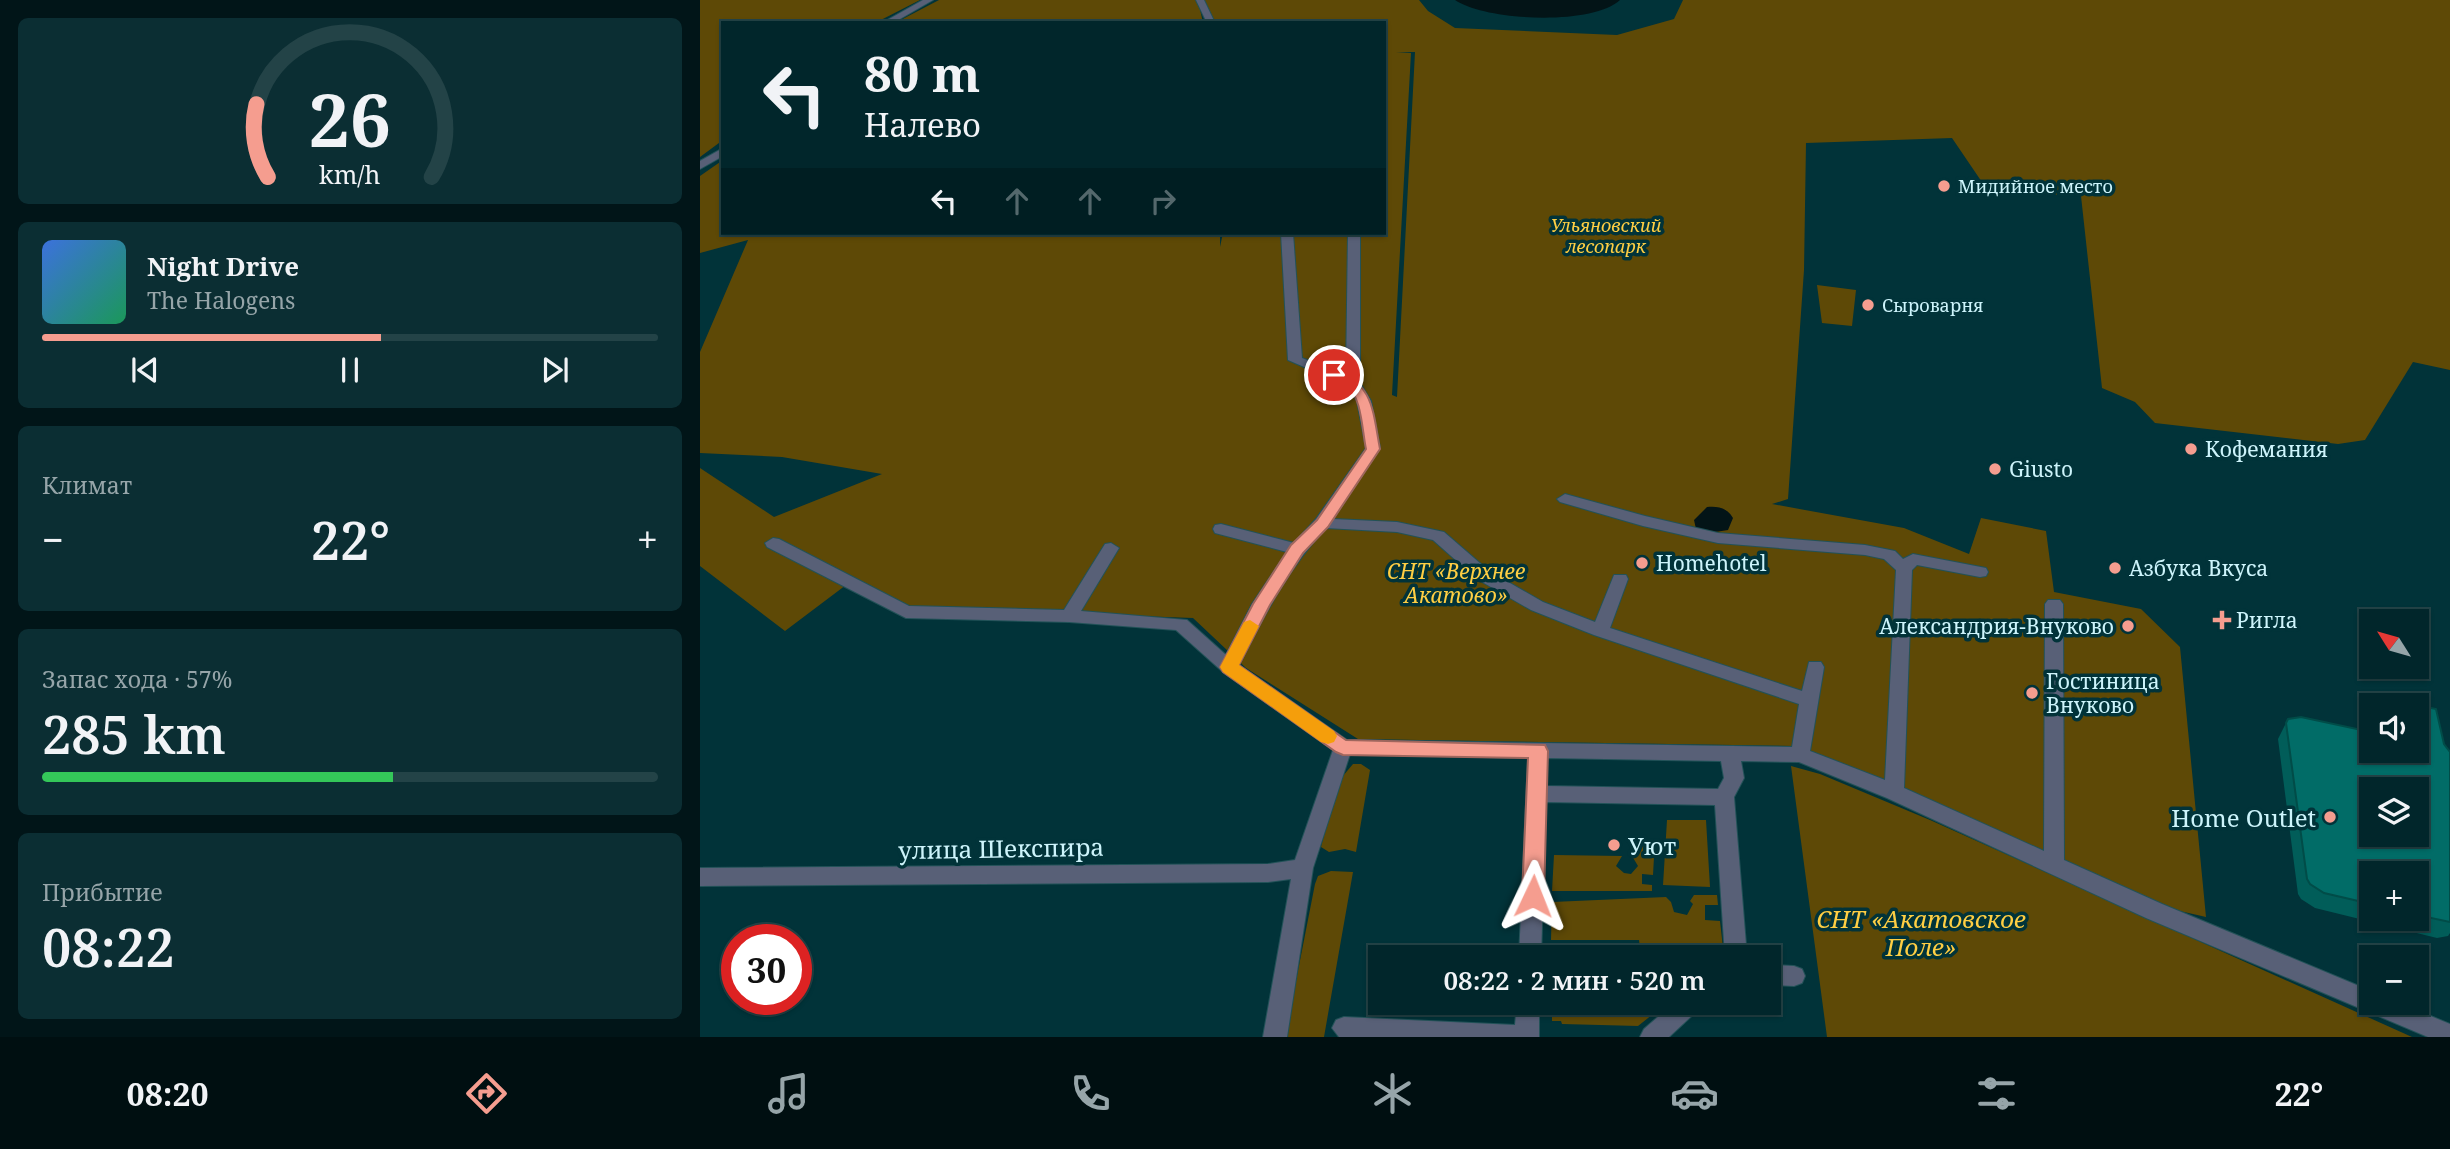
<!DOCTYPE html>
<html lang="ru">
<head>
<meta charset="utf-8">
<style>
  :root { --surface:#01262b; --page:#0b2e33; --text:#f1f3f6; --muted:#96a5a9; --line:#234347; --accent:#f59d8f }
  body { margin:0; font-family:"Noto Serif",serif; background:var(--page); color:var(--text); height:100vh; display:flex; flex-direction:column; font-size:26px; white-space:nowrap }
  * { box-sizing:border-box; margin:0 }
  p { font-size:23px; color:var(--muted) }
  .icon { flex:none; width:38px; height:38px; fill:none; stroke:currentColor; stroke-width:2; stroke-linecap:round; stroke-linejoin:round }
  .map { position:relative; flex:1; overflow:hidden }
  .side { display:flex; flex-direction:column; gap:18px; padding:18px; background:#011518; width:700px }
  .side>* { flex:none }
  .banner { position:absolute; left:21px; top:21px; width:665px; height:214px; border-radius:0px; box-shadow:0 2px 5px #0004,0 0 0 2px var(--line); background:#01262b; color:var(--text); overflow:hidden }
  .needle { width:46px; rotate:307deg }
  .fabs { position:absolute; left:1659px; top:609px; display:grid; gap:14px }
  .fabs a { display:grid; place-items:center; width:70px; height:70px; border-radius:0px; background:var(--surface); box-shadow:0 2px 5px #0004,0 0 0 2px var(--line); font-size:35px }
  .speed { position:absolute; left:21px; top:924px; display:flex; gap:14px; font-size:35px; font-weight:700; text-align:center }
  .speed>* { display:grid; place-content:center; width:91px; height:91px; border-radius:50%; background:var(--surface); box-shadow:0 2px 5px #0004,0 0 0 2px var(--line); line-height:1 }
  .speed .limit { border:10px solid #d22; background:#fff; color:#111 }
  .pin { position:absolute; display:grid; place-items:center; width:60px; height:60px; color:#fff; margin:-30px; border:4px solid #fff; border-radius:50%; box-shadow:0 2px 7px #0007 }
  .me { position:absolute; width:77px; margin:-38px; rotate:2deg; stroke-linejoin:round; filter:drop-shadow(0 0 5px #0008) }
  .turn { display:flex; align-items:center; gap:24px; height:147px; padding:0 28px; font-size:32px }
  .turn .icon { width:91px; height:91px; stroke-width:2.5 }
  .turn b { display:block; font-size:49px; line-height:60px }
  .lanes { display:flex; align-items:center; height:66px; padding:0 28px; background:#0003; justify-content:center; gap:35px; direction:ltr }
  .lanes .off { opacity:.35 }
  .big { font-size:52px; font-weight:600; line-height:1.1 }
  .side .tile { flex:1; display:flex; flex-direction:column; justify-content:center; gap:10px; min-width:0; padding:0 24px; border-radius:10px; background:var(--page) }
  .side .dial { align-items:center; gap:0 }
  .dial svg { height:182px; overflow:visible; fill:none; stroke:var(--line); stroke-width:7; stroke-linecap:round; text-anchor:middle }
  .dial text { fill:var(--text); stroke:none }
  .song { display:flex; align-items:center; gap:21px }
  .cover { width:84px; height:84px; border-radius:10px; background:linear-gradient(135deg,hsl(220 70% 55%),hsl(150 70% 35%)) }
  .played { height:7px; border-radius:4px; background:linear-gradient(90deg,var(--accent) 55%,var(--line) 55%) }
  .keys { display:flex; justify-content:space-around; direction:ltr }
  .heat { display:flex; justify-content:space-between; align-items:center; font-size:38px; direction:ltr }
  .charge { height:10px; border-radius:5px; background:linear-gradient(90deg,#34c759 57%,var(--line) 0) }
  .trip { position:absolute; left:668px; top:945px; width:413px; height:70px; border-radius:0px; background:var(--surface); box-shadow:0 2px 5px #0004,0 0 0 2px var(--line); font-weight:600; line-height:70px; text-align:center }
  .tab-bar { display:flex; height:112px; justify-content:space-around; align-items:center; background:#000f11; color:var(--muted) }
  .tab-bar .icon { width:49px; height:49px }
  .tab-bar .selected { color:var(--accent) }
  .tab-bar b { font-size:32px; color:var(--text) }
  main { display:flex; flex:1; min-height:0 }
  .map>svg:first-child { display:block }
</style>
</head>
<body>
<main>
<section class="side">
<div class="tile dial"><svg viewBox="0 0 100 80">
<path d="M14 69A42 42 0 1 1 86 69"/>
<path d="M14 69A42 42 0 0 1 9 37" stroke="#f59d8f"/>
<text x="50" y="56" font-size="32" font-weight="700">26</text>
<text x="50" y="72" font-size="11">km/h</text>
</svg></div>
<div class="tile">
<div class="song"><i class="cover"></i><div><b>Night Drive</b><p>The Halogens</p></div></div>
<div class="played"></div>
<div class="keys"><svg class="icon" aria-label="previous" viewBox="0 0 24 24"><path d="M18 5L8 12l10 7zM5 5v14"/></svg><svg class="icon" aria-label="pause" viewBox="0 0 24 24"><path d="M8 5v14M16 5v14"/></svg><svg class="icon" aria-label="next" viewBox="0 0 24 24"><path d="M6 5l10 7-10 7zM19 5v14"/></svg></div>
</div>
<div class="tile"><p>Климат</p>
<div class="heat"><a>−</a><b class="big">22°</b><a>+</a></div>
</div>
<div class="tile"><p>Запас хода · 57%</p><b class="big">285 km</b><div class="charge"></div></div>
<div class="tile"><p>Прибытие</p><b class="big">08:22</b></div>
</section>
<div class="map">
<svg width="1750" height="1037" viewBox="0 0 1750 1037">
  <rect width="100%" height="100%" fill="#013339"/>
  <path fill="#5e4906" fill-rule="evenodd" d="M0,0H220L175,23H23V140L0,157Z
    M239,0H498L503,23H195Z
    M499,0H719L728,11L755,28L917,35L974,19L983,0H1750V370L1713,362L1665,440L1638,444L1455,423L1435,402L1402,388L1381,196L1288,191L1252,138L1106,143L1104,270L1088,499L1072,504L1204,528L1269,554L1281,518L1346,531L1354,592L1441,609L1480,647L1506,917L1471,909L1175,776L1092,746L658,739L546,668L493,618L214,608L154,579L85,631L0,566V468L74,517L182,474L82,457L0,453V352L48,240L0,253V176L23,160V233H520V247L523,233H684V23H513ZM696,52H715L697,397L692,395L711,53Z
    M1117,285L1156,290L1152,326L1122,323Z
    M653,764H661L670,770L656,852L645,849L629,852L621,847L637,783Z
    M1091,766L1120,774L1230,820L1712,1037H1127Z
    M967,820H1006L1010,887L963,885Z
    M935,842L956,843V847L943,848V857H954L953,875L942,874V884L952,885V891H852L854,855L922,856L916,866L924,873L931,874L938,866L932,856Z
    M631,871L653,872L624,1037H585L615,884L618,876Z
    M994,895H1017L1018,905H1005V920L1020,921L1024,957H941L939,940H851L852,902L966,897L971,902L974,912L987,915L993,904L990,901Z
    M852,1003H967L938,1026L862,1024L861,1021H852Z"/>
  <path fill="#031417" d="M755,0H920C892,26 786,21 755,0Z
    M1007,507C1019,506 1027,508 1033,518L1028,530L1009,533L996,529L994,520Z"/>
  <g fill="none" stroke-linecap="round" stroke-linejoin="round">
    <defs>
      <path id="minor" d="M223,0H233L193,23H182Z
        M496,0H504L515,23H507Z
        M23,148V156L0,169V161Z
        M581,233H593L602,358L646,375L648,233H660V383L671,401L680,448L633,519L697,522L744,532L789,571L843,602L895,622L914,575H926L928,579L910,628L1102,691L1109,662H1121L1124,667L1110,751L1185,780L1196,570L1184,559L1165,555L1018,543L943,526L860,502L857,499L865,494L945,516L1018,533L1165,545L1195,551L1203,559L1213,554L1286,568L1288,572L1286,576L1280,577L1217,565L1212,570L1204,788L1344,851L1345,604L1348,600H1360L1363,604L1364,860L1462,904L1671,991V1003H1699L1750,1024V1037H1728L1446,918L1187,798L1099,762L1041,761L1044,778L1034,797L1047,957H1025L1015,805L846,802L841,957H819L828,758L650,754L613,868L587,1037H563L591,879L568,882L0,886V868L568,864L595,860L633,750L523,672L476,630L369,622L206,618L67,547L65,543L73,538L79,539L209,606L364,610L405,544L411,543L419,548L381,611L487,620L526,655L552,604L587,552L515,533L513,529L515,525L521,524L594,543L616,519L666,448L657,401L648,386L588,360ZM626,528L697,532L733,540L777,579L831,610L894,635L1099,704L1092,747L647,740L539,665C564,616 588,568 626,528ZM847,758L1021,761L1024,778L1018,789L846,786Z
        M1069,965L1094,966L1102,969L1105,976L1102,983L1094,986L1069,985Z
        M817,1003H839V1037H639L632,1028L636,1020L644,1017L815,1025Z
        M974,1003H1001L998,1010L969,1037H940L944,1029Z"/>
    </defs>
    <use href="#minor" stroke="#225258" stroke-width="2"/>
    <use href="#minor" fill="#586077" fill-rule="evenodd"/>
  </g>
  <path fill="#015d59" fill-rule="evenodd" d="M1717,705L1750,752V933L1748,936L1737,938L1615,908L1601,899L1598,894L1578,739L1588,719L1717,751ZM1671,873H1717V919H1671Z"/>
  <path fill="#016c67" stroke="#014c48" stroke-width="2" fill-rule="evenodd" d="M1717,705L1736,709L1744,744L1750,752V922L1717,915V873H1671V904L1624,893L1610,884L1607,879L1586,723L1588,719L1601,717L1671,732V751H1717V742L1719,743L1717,733ZM1671,789H1717V835H1671Z"/>
  <path fill="#f59d8f" stroke="#9f665d" stroke-width="2" d="M634,371C674,382 673,413 680,449L628,527L603,553L570,605L539,665L646,740L845,745L848,751L844,896L841,902L833,905L826,902L822,896L828,758L643,755L636,752L523,672L520,667L553,604L591,545L617,520L666,449C662,431 662,396 646,385C640,381 632,380 627,375Z"/>
  <path fill="#f59e0b" d="M550,620L559,626L539,665L634,731L637,736L634,742L628,744L621,742L523,672L520,667L544,622Z"/>
  <g fill="#f59d8f" stroke="#013339" stroke-width="2.5">
    <circle cx="1244" cy="186" r="7"/>
    <circle cx="1168" cy="305" r="7"/>
    <circle cx="1491" cy="449" r="7"/>
    <circle cx="1295" cy="469" r="7"/>
    <circle cx="942" cy="563" r="7"/>
    <circle cx="1415" cy="568" r="7"/>
    <path d="M1518.5 609.5h7v7h7v7h-7v7h-7v-7h-7v-7h7z"/>
    <circle cx="1428" cy="626" r="7"/>
    <circle cx="1332" cy="693" r="7"/>
    <circle cx="1630" cy="817" r="7"/>
    <circle cx="914" cy="845" r="7"/>
  </g>
  <g text-anchor="middle" dominant-baseline="central" stroke-width="7" stroke-linejoin="round" paint-order="stroke">
    <g font-size="18" fill="#cdf4fb" stroke="#013339" text-anchor="start">
      <text x="1258" y="186">Мидийное место</text>
      <text x="1182" y="305">Сыроварня</text>
    </g>
    <g font-size="18" font-style="italic" fill="#fece43" stroke="#013339">
      <text x="906" y="225">Ульяновский<tspan x="906" dy="21">лесопарк</tspan></text>
    </g>
    <g font-size="21" fill="#cdf4fb" stroke="#013339" text-anchor="start">
      <text x="1505" y="449">Кофемания</text>
      <text x="1309" y="469">Giusto</text>
      <text x="956" y="563">Homehotel</text>
      <text x="1429" y="568">Азбука Вкуса</text>
      <text x="1536" y="620">Ригла</text>
      <text x="1414" y="626" text-anchor="end">Александрия-Внуково</text>
      <text x="1346" y="681">Гостиница<tspan x="1346" dy="24">Внуково</tspan></text>
    </g>
    <g font-size="21" font-style="italic" fill="#fece43" stroke="#013339">
      <text x="756" y="571">СНТ «Верхнее<tspan x="756" dy="24">Акатово»</tspan></text>
    </g>
    <g font-size="24" fill="#cdf4fb" stroke="#013339" text-anchor="end">
      <text x="1616" y="817">Home Outlet</text>
      <text x="928" y="845" text-anchor="start">Уют</text>
    </g>
    <g font-size="24" fill="#cdf4fb" stroke="#013339">
      <text transform="translate(301 848) rotate(-1)">улица Шекспира</text>
    </g>
    <g font-size="24" font-style="italic" fill="#fece43" stroke="#013339">
      <text x="1221" y="918">СНТ «Акатовское<tspan x="1221" dy="28">Поле»</tspan></text>
    </g>
  </g>
</svg>
<div class="fabs">
<a><svg class="needle" viewBox="-14 -14 28 28"><path d="M0-13l5 13h-10z" fill="#e53935"/><path d="M0 13l5-13h-10z" fill="#96a5a9"/></svg></a>
<a><svg class="icon" aria-label="sound" viewBox="0 0 24 24"><path d="M4 9h4l5-4v14l-5-4H4zM17 9q2 3 0 6"/></svg></a>
<a><svg class="icon" aria-label="layers" viewBox="0 0 24 24"><path d="M12 4l9 5-9 5-9-5zM3 14l9 5 9-5"/></svg></a>
<a>+</a>
<a>−</a>
</div>
<div class="speed"><div class="limit">30</div></div>
<div class="pin" style="left:634px;top:375px;background:#d93025"><svg class="icon" aria-label="arrive" viewBox="0 0 24 24"><path d="M6 21V4h12l-3 4 3 4H6"/></svg></div>
<svg class="me" style="left:833px;top:896px" viewBox="-20 -20 40 40"><path d="M0-17L14 15 0 8-14 15z" fill="#f59d8f" stroke="#fff" stroke-width="4"/></svg>
<div class="trip">08:22 · 2 мин · 520 m</div>
<div class="banner">
<div class="turn"><svg class="icon" aria-label="left" viewBox="0 0 24 24"><path d="M17 20v-9H6M10 6l-5 5 5 5"/></svg><div><b>80 m</b>Налево</div></div>
<div class="lanes"><svg class="icon" aria-label="left" viewBox="0 0 24 24"><path d="M17 20v-9H6M10 6l-5 5 5 5"/></svg><svg class="icon off" aria-label="ahead" viewBox="0 0 24 24"><path d="M12 20V5M6 11l6-6 6 6"/></svg><svg class="icon off" aria-label="ahead" viewBox="0 0 24 24"><path d="M12 20V5M6 11l6-6 6 6"/></svg><svg class="icon off" aria-label="right" viewBox="0 0 24 24"><path d="M7 20v-9h11M14 6l5 5-5 5"/></svg></div>
</div>
</div>
</main>
<nav class="tab-bar">
<b>08:20</b>
<svg class="icon selected" aria-label="directions" viewBox="0 0 24 24"><path d="M12 3l9 9-9 9-9-9zM9 14v-3h6M13 9l2 2-2 2"/></svg>
<svg class="icon" aria-label="music" viewBox="0 0 24 24"><path d="M9 18V5l10-2v13"/><circle cx="6" cy="18" r="3"/><circle cx="16" cy="16" r="3"/></svg>
<svg class="icon" aria-label="phone" viewBox="0 0 24 24"><path d="M5 4h4l2 5-3 2q2 4 5 5l2-3 5 2v4C11 20 4 13 5 4z"/></svg>
<svg class="icon" aria-label="climate" viewBox="0 0 24 24"><path d="M12 3v18M4 7l16 10M4 17L20 7"/></svg>
<svg class="icon" aria-label="car" viewBox="0 0 24 24"><path d="M5 17H2v-5l4-1 3-4h7l3 4 3 1v5h-3M9 17h6M6 11h13"/><circle cx="7" cy="17" r="2"/><circle cx="17" cy="17" r="2"/></svg>
<svg class="icon" aria-label="filters" viewBox="0 0 24 24"><path d="M4 7h16M4 17h16"/><circle cx="9" cy="7" r="2"/><circle cx="15" cy="17" r="2"/></svg>
<b>22°</b>
</nav>
</body>
</html>
